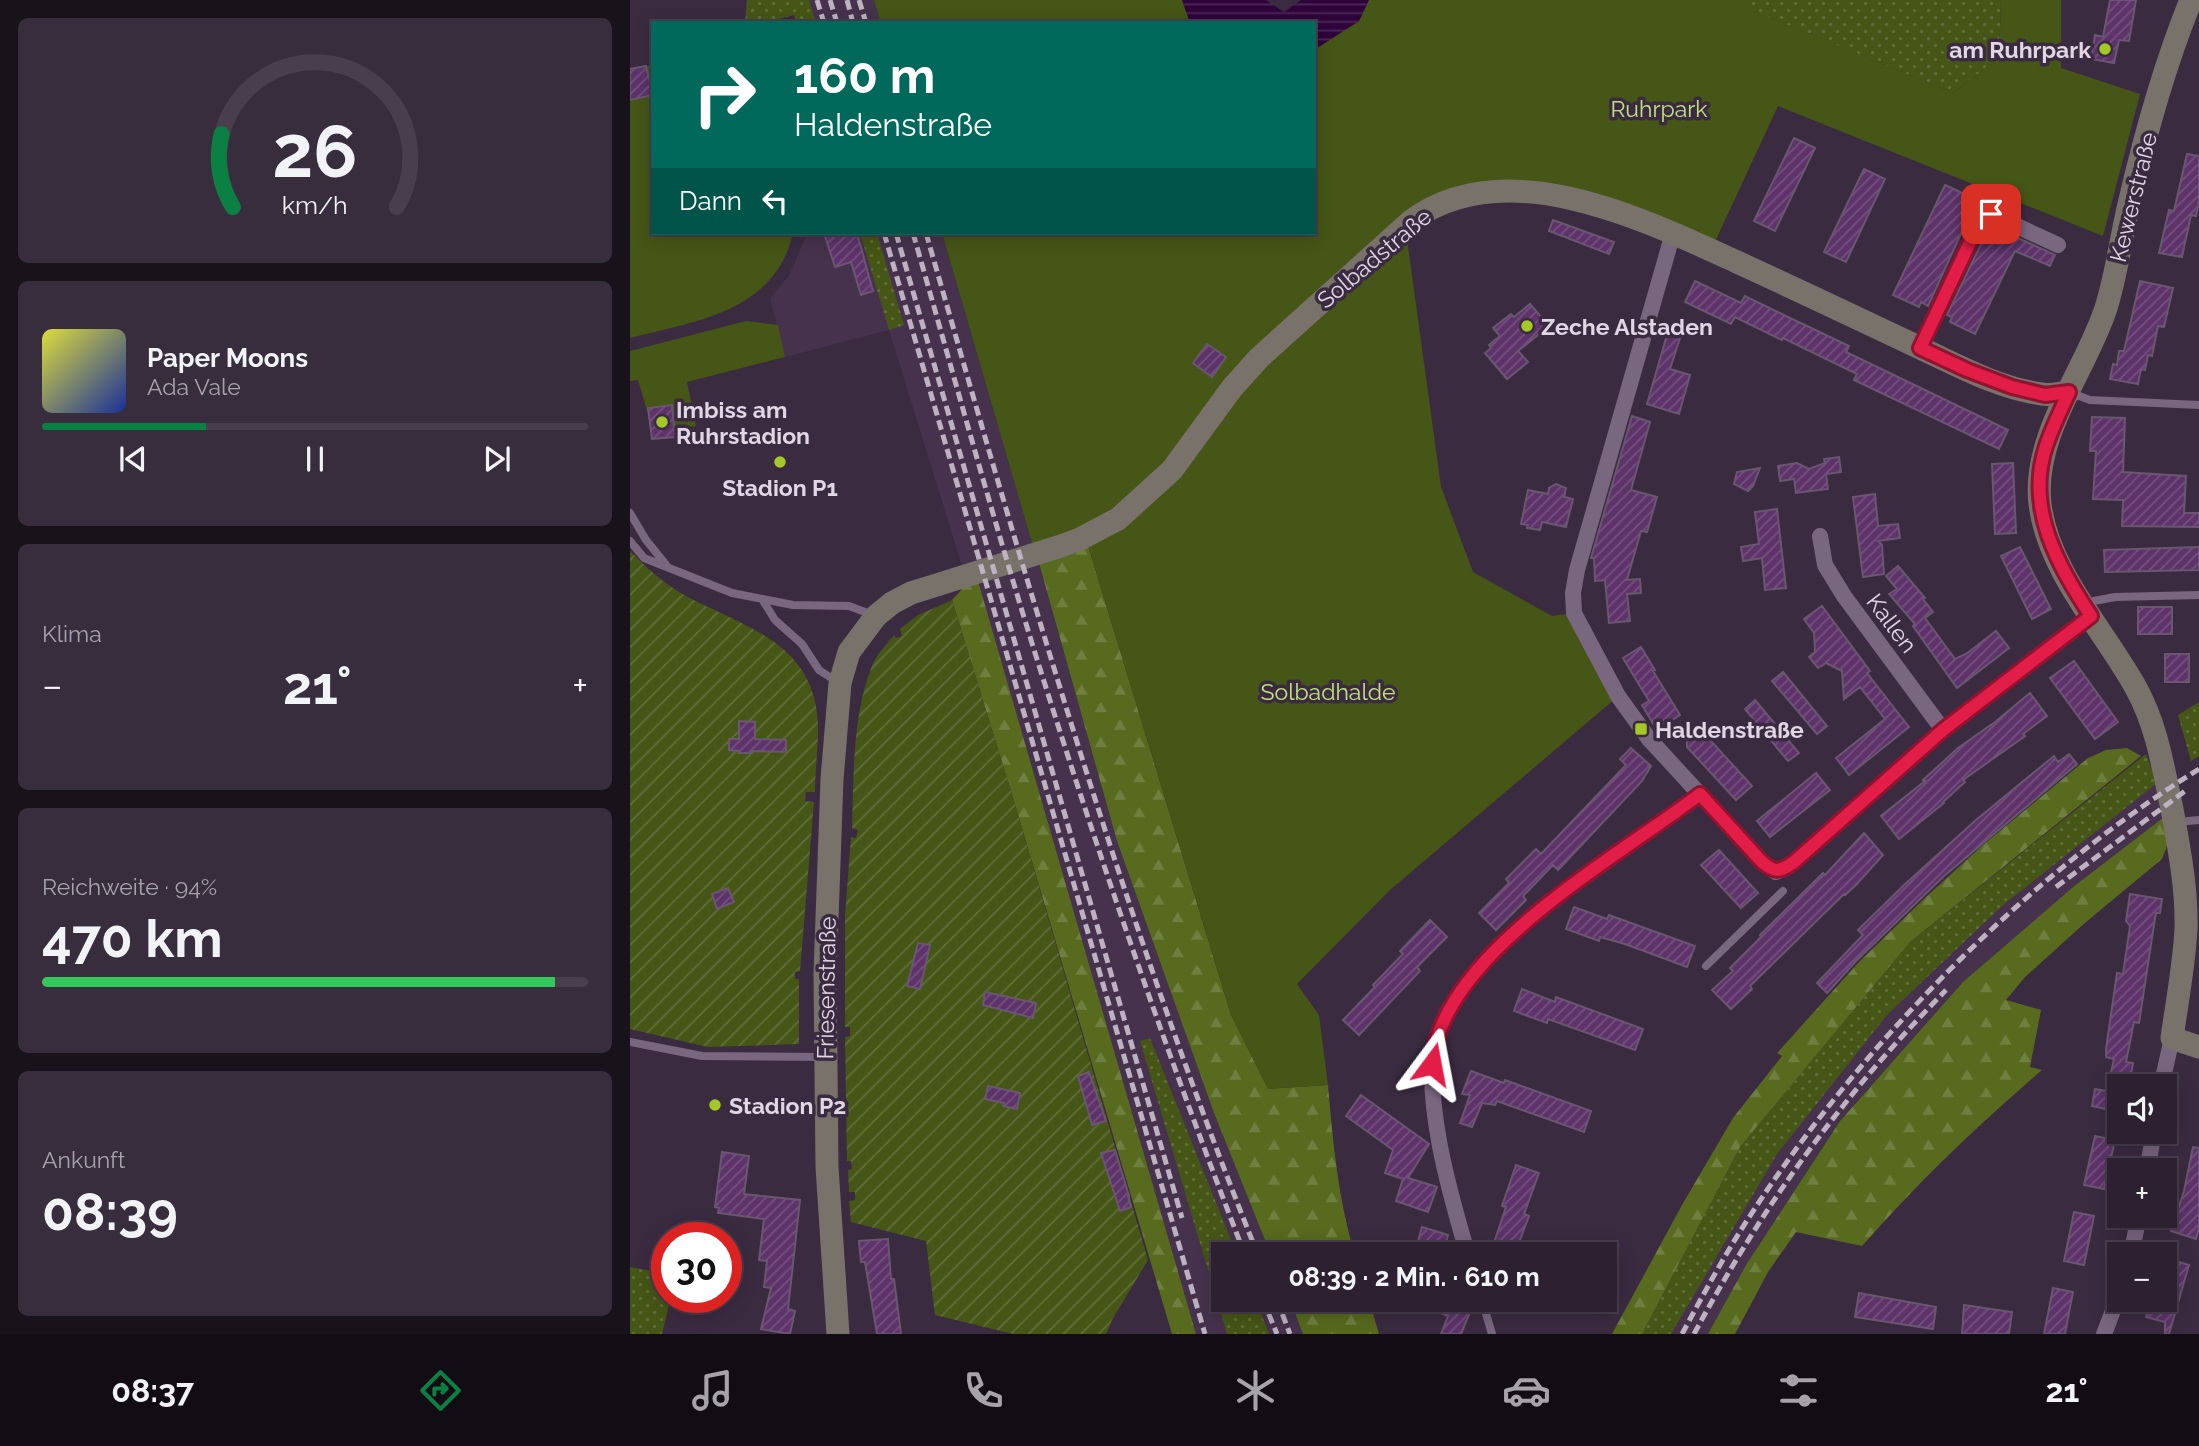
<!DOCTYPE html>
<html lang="de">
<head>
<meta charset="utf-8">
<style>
  :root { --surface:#2c2031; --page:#382d3d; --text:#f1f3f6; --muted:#a6a3ab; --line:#483e4d; --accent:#0b8043 }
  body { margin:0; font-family:Raleway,sans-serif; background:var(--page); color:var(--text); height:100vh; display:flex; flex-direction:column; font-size:26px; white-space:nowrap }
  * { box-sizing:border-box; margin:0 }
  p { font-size:23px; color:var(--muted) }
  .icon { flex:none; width:38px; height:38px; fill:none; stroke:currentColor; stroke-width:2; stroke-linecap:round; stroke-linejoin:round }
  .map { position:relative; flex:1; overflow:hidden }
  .panel { display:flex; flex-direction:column; gap:18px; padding:18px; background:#18121b; width:630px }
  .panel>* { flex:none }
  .top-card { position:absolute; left:21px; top:21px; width:665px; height:214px; border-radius:0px; box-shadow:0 4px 18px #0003,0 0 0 2px var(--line); background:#00695c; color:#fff; overflow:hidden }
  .fabs { position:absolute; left:1477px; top:1074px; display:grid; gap:14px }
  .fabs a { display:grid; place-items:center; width:70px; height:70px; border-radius:0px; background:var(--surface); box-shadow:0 4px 18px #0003,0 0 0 2px var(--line); font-size:35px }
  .speed { position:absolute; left:21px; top:1222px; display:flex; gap:14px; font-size:35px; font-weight:700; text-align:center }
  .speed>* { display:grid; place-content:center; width:91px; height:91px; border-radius:50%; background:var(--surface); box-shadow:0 4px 18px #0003,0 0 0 2px var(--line); line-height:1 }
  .speed .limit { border:10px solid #d22; background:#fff; color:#111 }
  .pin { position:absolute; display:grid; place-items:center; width:60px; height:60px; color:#fff; margin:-30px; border-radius:14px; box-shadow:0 4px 10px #0006 }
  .me { position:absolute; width:77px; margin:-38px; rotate:13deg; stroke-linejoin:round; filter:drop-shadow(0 0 5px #0008) }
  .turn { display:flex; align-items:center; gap:24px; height:147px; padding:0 28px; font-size:32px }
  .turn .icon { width:91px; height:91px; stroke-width:2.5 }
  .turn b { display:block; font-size:49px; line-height:60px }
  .then { display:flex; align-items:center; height:66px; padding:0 28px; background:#0003; gap:14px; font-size:26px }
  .big { font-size:52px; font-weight:700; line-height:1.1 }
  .panel .card { flex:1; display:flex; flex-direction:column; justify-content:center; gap:10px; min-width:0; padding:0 24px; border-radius:10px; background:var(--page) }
  .panel .dial { align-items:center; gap:0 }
  .dial svg { height:182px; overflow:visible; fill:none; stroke:var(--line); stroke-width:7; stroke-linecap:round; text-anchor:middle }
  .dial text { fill:var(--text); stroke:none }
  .song { display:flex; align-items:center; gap:21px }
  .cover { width:84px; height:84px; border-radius:10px; background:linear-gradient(135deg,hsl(60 70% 55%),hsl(230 70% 35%)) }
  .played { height:7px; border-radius:4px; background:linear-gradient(90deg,var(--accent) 30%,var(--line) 30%) }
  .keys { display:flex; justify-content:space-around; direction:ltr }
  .heat { display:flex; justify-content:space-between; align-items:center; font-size:38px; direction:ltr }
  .charge { height:10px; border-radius:5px; background:linear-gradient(90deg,#34c759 94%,var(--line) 0) }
  .trip { position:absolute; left:581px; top:1242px; width:406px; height:70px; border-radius:0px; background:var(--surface); box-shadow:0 4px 18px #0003,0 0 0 2px var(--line); font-weight:700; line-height:70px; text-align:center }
  .tab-bar { display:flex; height:112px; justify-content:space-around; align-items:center; background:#120d14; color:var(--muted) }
  .tab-bar .icon { width:49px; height:49px }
  .tab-bar .selected { color:var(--accent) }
  .tab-bar b { font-size:32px; color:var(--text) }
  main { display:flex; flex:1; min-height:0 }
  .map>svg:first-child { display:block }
</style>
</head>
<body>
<main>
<section class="panel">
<div class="card dial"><svg viewBox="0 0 100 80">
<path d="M14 69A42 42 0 1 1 86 69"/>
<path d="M14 69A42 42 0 0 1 9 37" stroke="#0b8043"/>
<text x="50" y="56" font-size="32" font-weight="700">26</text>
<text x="50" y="72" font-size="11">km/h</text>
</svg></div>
<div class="card">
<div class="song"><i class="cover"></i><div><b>Paper Moons</b><p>Ada Vale</p></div></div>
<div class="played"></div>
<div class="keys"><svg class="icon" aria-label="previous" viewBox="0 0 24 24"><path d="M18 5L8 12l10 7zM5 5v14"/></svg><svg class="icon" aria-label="pause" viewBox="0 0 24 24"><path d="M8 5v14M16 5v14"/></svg><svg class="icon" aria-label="next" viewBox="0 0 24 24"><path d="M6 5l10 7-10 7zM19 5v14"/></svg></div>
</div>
<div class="card"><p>Klima</p>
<div class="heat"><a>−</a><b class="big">21°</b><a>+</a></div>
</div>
<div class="card"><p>Reichweite · 94%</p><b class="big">470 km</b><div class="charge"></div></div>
<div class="card"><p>Ankunft</p><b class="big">08:39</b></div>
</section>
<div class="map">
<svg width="1569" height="1334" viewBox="0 0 1569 1334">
  <defs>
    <pattern id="grass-dots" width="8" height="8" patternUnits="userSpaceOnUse" patternTransform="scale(1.75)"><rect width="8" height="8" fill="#465616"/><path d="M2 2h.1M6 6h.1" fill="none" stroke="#606e38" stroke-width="1.8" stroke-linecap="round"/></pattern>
    <pattern id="forest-firs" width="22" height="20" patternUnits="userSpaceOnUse" patternTransform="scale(1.75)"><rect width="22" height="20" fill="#576a1e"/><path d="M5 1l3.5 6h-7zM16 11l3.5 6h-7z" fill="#6f7f3f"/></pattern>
    <pattern id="garden-furrows" width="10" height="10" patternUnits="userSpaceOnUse" patternTransform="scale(1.75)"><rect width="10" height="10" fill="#465616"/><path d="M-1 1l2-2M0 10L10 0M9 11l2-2" fill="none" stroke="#606e38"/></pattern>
    <pattern id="water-rules" width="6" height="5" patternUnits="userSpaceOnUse" patternTransform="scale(1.75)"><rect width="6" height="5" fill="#2f043b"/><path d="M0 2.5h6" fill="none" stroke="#4d2857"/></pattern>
    <pattern id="building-hatch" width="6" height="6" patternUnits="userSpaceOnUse" patternTransform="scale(1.75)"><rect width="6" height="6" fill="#5d336a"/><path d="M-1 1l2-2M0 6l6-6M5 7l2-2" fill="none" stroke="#74507f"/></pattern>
  </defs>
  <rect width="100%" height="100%" fill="#3b2b41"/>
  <path fill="#46324d" d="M159,0H244L251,23H166Z
    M177,233H312L404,550L334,572L259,330L155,357L140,298L159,276Z
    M407,556L487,841L584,1113L641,1255H607L520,1038L511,1041L597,1334H566L346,574Z
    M1516,754L1538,814L1443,887L1333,982L1210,1120L1116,1265L1078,1334H1012L1110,1147Z
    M626,1300H660L673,1334H639Z"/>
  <path fill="url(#grass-dots)" d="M117,0H179L186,23H166L164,15L133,23H115Z
    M1113,0H1371L1369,58L1323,93L1111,6Z
    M230,233H247L274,325L259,330Z
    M1569,702V756L1561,761L1548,715Z
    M1516,754L1527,783L1373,905L1257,1015L1147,1154L1041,1334H1012L1110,1147L1280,942Z
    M520,1038L607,1255H593V1300H626L639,1334H597L510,1041Z
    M0,1267L37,1274V1297H41L32,1334H0Z"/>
  <path fill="url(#forest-firs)" d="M456,539L601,1015L638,1089L698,1085C703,1143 708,1199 725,1255H641L584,1113L487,841L407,556Z
    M346,574L566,1334H542L384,801L322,600Z
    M1497,748L1511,756L1280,942L1110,1147L1012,1334H982L1052,1205L1103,1118L1152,1056L1147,1053L1229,962L1297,896L1353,845L1458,758L1476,750Z
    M1538,814L1543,830L1532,859L1456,922L1395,977L1376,1000L1411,1010L1400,1067L1412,1070C1348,1125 1287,1183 1232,1246L1166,1232L1138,1272L1105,1334H1078L1116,1265L1210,1121L1333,982L1443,887Z
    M660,1300H739L749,1334H673Z"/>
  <path fill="#465616" d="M244,0H552L560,23H251Z
    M739,0H1113L1112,6L1323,93L1369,58L1371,0H1431V68L1510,94L1473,236L1148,106L1083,246L889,191L778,219L501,505L404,550L312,233H684V50L729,21Z
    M23,65V233H163C145,312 66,321 0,338V69Z
    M776,232L811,487L843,572L922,616L944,613L986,698L760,890L667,984L689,1015L698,1085L638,1089L601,1015L456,539L474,531L631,361Z
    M116,321L148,325L155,357L57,382L66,426L24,434L8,380L0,381V351Z"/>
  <path fill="url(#garden-furrows)" d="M0,551C15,566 31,581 49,592C104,624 177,637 187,712C190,737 185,766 185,792H176L175,801L184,802L170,971L165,972V979H169V1044L78,1047L0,1029Z
    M322,600L384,801L518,1260L482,1320L476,1334H383L305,1315L296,1241L221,1222L219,1201L225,1200V1192H219L218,1170L222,1169L221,1161H217L215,1037L220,1036V1027H215V916L221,837L226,838L228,830L222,828C224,775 222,716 242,666C246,655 257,644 264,635L266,638L272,636L270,629L288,615Z"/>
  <path fill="url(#water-rules)" d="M552,0H636L654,12L671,0H739L729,21L684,50V23H560Z"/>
  <path fill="url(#building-hatch)" stroke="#69576f" stroke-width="2" d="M1480,0H1506L1499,41L1489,40L1484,63L1461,59L1465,35L1473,37Z
    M16,66L23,95L0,100V69Z
    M1164,138L1185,148L1145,231L1124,221Z
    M1557,154L1569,156V201L1566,216L1561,215L1552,257L1529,253L1539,210L1544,211Z
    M1234,169L1255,179L1216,262L1194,252Z
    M1315,185L1341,197L1338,202L1344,205L1298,306L1291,302L1289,307L1263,295Z
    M923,220L984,242L979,254L919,231Z
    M1362,226L1425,255L1420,266L1385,251L1345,334L1320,322L1322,317L1317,315L1352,242L1354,243Z
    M194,233H227L243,291L231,295L221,262L205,267Z
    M1065,281L1111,303L1115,296L1158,317L1219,346L1216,352L1378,430L1369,449L1224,380L1227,374L1153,338L1152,340L1105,317L1101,324L1055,302Z
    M1510,281L1543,288L1534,327L1528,326L1522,356L1518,355L1515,370L1511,369L1508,384L1480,379L1483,364L1487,365L1489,351H1494Z
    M900,304L919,326L888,351L898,362L877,379L855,353L861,348L859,345L870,336L863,328L881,314L884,317Z
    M1039,328L1052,332L1040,369L1060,375L1049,414L1017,404Z
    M577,344L596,357L582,377L563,363Z
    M42,405L45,437L22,439L18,408Z
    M1002,416L1020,422L1001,490L1027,497L1017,532L1011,531L997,580L1010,579L1011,593L997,594L1000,621L979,623L975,580L965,581L964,558H961Z
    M1462,417L1495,418L1493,472L1556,476L1554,513H1569V527L1492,526L1493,500L1463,499L1466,451H1460Z
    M1209,457L1211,472L1196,474L1198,489L1166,493L1164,479L1150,481L1148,466L1167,463L1179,469L1195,463L1194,459Z
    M1383,463L1386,533L1365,534L1362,464Z
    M1130,468L1123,486L1118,491L1104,484L1107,472Z
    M926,484L936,488L934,497L943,499L936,527L912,522L910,530L897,528L898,525L891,524L898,490L918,494L919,488Z
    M1245,494L1248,526L1268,524L1270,538L1248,541L1252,545L1254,574L1233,577L1223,497Z
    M1147,509L1156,588L1135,590L1132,558L1113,561L1111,547L1129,544L1125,512Z
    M1390,547L1421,609L1402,619L1371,556Z
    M1569,547V570L1475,572L1474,550Z
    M1268,566L1295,598L1293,599L1303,612L1295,618L1325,659L1336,654L1366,631L1379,648L1327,688L1283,626L1285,624L1259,594L1267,589L1256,576Z
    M1192,606L1240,671L1237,673L1279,727L1219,775L1206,758L1255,719L1230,687L1214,699L1212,671L1196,663L1188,668L1179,657L1185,652L1184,633L1174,619Z
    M1508,607H1542V634H1508Z
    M1011,647L1025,670L1023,671L1050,715L1027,730L1012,705L1019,701L993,658Z
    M1535,654H1559V682H1535Z
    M1444,661L1488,722L1465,739L1420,678Z
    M1153,672L1197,726L1187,734L1142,681Z
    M1400,693L1417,716L1393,734L1395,736L1333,780L1335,782L1313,802L1314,803L1269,839L1251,816L1295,781L1293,780L1328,748L1365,722Z
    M1125,700L1169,753L1158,761L1115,709Z
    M109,721L125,722V739L156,740V752L121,751V753H109V751L99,750V739H109Z
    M1070,729L1122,786L1106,800L1057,747V742Z
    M1001,748L1021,766L1012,781L928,870L923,865L893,896L896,900L866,930L849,913L879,883L876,879L906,849L911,854L996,765L990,759Z
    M1439,754L1447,764L1314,876L1226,961L1197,993L1187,983L1233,935L1228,930L1274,885L1346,820L1424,756L1428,762Z
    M1186,773L1200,790L1140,837L1127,821Z
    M1234,833L1253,855L1226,885L1215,895L1214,894L1120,986L1122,989L1101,1009L1082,990L1103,971L1100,968L1131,937L1130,935L1193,873L1195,875Z
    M1089,850L1128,893L1111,908L1071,865Z
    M98,888L104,902L87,909L82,894Z
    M1500,894L1532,899L1530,913H1526L1524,925L1509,1023L1504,1022L1496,1062L1503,1063L1499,1087H1489V1112L1462,1106L1465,1089L1477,1091L1484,1059L1476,1057V1049L1487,973L1493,974L1500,926L1496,921Z
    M944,907L977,919L979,915L1065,946L1057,967L995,944L970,937L969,941L936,929Z
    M800,920L817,937L787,967L790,971L729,1035L713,1020L745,987L743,985L773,954L770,951Z
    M288,943L300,945L290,989L277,986Z
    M892,989L925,1002L926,997L1013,1029L1005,1050L918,1019L917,1023L884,1011Z
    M355,992L406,1003L403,1018L353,1005Z
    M841,1071L874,1083L875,1080L961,1111L954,1132L867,1101L865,1105L852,1103L842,1127L830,1123L840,1095L832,1094Z
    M459,1072L476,1121L462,1125L448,1076Z
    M358,1086L390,1093L387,1109L373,1106L374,1103L355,1099Z
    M731,1095L799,1144L778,1178L807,1187L798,1212L766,1201L773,1179L755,1173L763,1150L716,1116Z
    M1465,1136L1485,1140L1474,1189L1454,1185Z
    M1563,1147L1569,1148V1228L1566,1239L1541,1231L1554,1191Z
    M485,1150L499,1196H498L501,1207L490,1211L471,1153Z
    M92,1152L119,1156L114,1194L170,1200L158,1309L165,1311L160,1334L131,1329L141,1288L134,1287L137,1261L129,1260L134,1219L88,1213L89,1208L85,1207Z
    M886,1165L909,1173L894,1214L899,1216L887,1248L884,1255H879L862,1249L876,1207L872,1206Z
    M1444,1212L1464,1216L1454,1265L1434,1261Z
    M792,1227L818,1235L813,1255H784Z
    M258,1239L261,1279H264L271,1334H247L235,1262H231L229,1241Z
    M1535,1258L1559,1265L1539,1334H1535V1322L1516,1317L1521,1300H1535Z
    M1423,1288L1443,1292L1435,1334H1414Z
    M1229,1293L1306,1307L1303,1329L1225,1317Z
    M781,1300H845L831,1334H811L818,1316Z
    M1334,1305L1382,1312L1379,1334H1332Z"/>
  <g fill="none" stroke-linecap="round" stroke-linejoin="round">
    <path stroke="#79667f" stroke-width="8" d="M1441,393L1460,400L1569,405
      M0,513L16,540L37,566
      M0,541L14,558L102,593L163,605L219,606L243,615
      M132,599L145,620L172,644L189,670L206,681
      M1453,603L1485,597L1569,595
      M1547,822L1569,820
      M1076,966L1153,891
      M0,1042L72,1056L195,1057
      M852,1300L862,1334"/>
    <path stroke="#79667f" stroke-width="16" d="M1043,233L947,570L943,593L944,613L988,696L1019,739L1132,862L1146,872L1164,862L1313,730L1461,616
      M1290,348L1351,219L1361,214L1428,245
      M1190,536L1195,565L1214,596L1313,730
      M1531,1087L1542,1038
      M1517,1171L1524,1132
      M838,1255C821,1198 789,1089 808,1033C827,981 877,938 918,903L1070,794
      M1501,1255L1509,1216
      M1474,1334L1489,1295"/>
    <path stroke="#79726b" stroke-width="23" d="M1561,0C1536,61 1515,136 1500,200C1491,236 1487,273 1476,308C1456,370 1402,435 1410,504C1418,571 1474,630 1506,688C1527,726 1533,767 1542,809C1549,848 1557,888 1556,929C1554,966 1547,1002 1542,1038L1569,1047
      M208,1334L197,1167L195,974L202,779L210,683L219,652L246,616L262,603L281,593L431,546L450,539L488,519L542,470L602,388L629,358L781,221C876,151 1015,220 1107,262C1166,289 1225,317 1284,345C1325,364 1367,388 1412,394C1421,396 1430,393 1439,392"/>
    <path stroke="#beb1c1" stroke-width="5" stroke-dasharray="10 5" stroke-linecap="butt" d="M187,0L194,23
      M200,0L207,23
      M217,0L223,23
      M229,0L236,23
      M254,233L575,1334
      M266,233L552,1218
      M283,233C327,387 369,541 418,694C478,883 543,1070 615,1255
      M296,233C395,577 494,922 628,1255
      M1426,887L1555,791
      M633,1300L647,1334
      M647,1300L660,1334
      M1052,1334C1073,1295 1094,1256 1118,1219C1230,1045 1393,879 1569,769
      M1064,1334C1107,1254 1156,1177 1213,1106C1245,1065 1280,1027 1316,990"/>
  </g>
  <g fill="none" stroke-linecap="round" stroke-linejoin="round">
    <defs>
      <path id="route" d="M802,1064C810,954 990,856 1070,794L1132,862C1145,873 1150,872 1164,862L1313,730L1461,616C1428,565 1395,509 1416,446C1422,428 1431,410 1439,392L1415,395L1382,387L1337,370L1290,348L1351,219L1361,214"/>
    </defs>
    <use href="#route" stroke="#92132f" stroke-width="18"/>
    <use href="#route" stroke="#e11d48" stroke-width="12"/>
  </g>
  <g fill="#a4c825" stroke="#3b2b41" stroke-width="2.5">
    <circle cx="1475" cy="49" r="7"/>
    <circle cx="897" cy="326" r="7"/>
    <circle cx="32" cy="422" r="7"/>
    <circle cx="150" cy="462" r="7"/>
    <rect x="1004" y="722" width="14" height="14" rx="3.5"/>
    <circle cx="85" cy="1105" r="7"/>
  </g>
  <g text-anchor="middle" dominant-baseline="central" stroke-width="7" stroke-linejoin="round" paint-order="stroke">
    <g font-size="23" font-weight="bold" fill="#e1d6e4" stroke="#3b2b41" text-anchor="start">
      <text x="1461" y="49" text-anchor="end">am Ruhrpark</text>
      <text x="911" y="326">Zeche Alstaden</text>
      <text x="46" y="409">Imbiss am<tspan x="46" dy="26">Ruhrstadion</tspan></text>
      <text x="150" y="487" text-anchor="middle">Stadion P1</text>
      <text x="1025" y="729">Haldenstraße</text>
      <text x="99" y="1105">Stadion P2</text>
    </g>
    <g font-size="23" fill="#c3e17b" stroke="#3b2b41">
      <text x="1029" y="108">Ruhrpark</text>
      <text x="698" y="691">Solbadhalde</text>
    </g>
    <g font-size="23" fill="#e1d6e4" stroke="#3b2b41">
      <text transform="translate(1503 197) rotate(-76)">Kewerstraße</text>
      <text transform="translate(744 258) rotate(-40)">Solbadstraße</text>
      <text transform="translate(1262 623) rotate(53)">Kallen</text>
      <text transform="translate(196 988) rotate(-89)">Friesenstraße</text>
    </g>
  </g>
</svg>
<div class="fabs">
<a><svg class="icon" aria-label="sound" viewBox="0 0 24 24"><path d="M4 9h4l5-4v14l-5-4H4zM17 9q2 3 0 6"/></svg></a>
<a>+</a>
<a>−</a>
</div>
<div class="speed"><div class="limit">30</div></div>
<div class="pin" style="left:1361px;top:214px;background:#d93025"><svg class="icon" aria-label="arrive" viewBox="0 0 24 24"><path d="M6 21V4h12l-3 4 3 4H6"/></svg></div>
<svg class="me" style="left:802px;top:1064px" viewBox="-20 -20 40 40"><path d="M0-17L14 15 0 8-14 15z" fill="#e11d48" stroke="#fff" stroke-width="4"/></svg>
<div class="trip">08:39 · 2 Min. · 610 m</div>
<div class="top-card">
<div class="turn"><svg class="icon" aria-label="right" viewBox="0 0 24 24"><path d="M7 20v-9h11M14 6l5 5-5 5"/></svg><div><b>160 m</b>Haldenstraße</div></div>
<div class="then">Dann<svg class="icon" aria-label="left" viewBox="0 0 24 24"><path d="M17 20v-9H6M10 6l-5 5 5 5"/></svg></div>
</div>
</div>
</main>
<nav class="tab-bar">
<b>08:37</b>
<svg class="icon selected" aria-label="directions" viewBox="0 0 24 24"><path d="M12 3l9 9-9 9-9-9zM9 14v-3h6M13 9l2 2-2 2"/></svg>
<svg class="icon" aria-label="music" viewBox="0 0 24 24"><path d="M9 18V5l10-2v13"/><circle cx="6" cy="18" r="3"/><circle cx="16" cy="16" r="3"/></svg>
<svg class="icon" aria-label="phone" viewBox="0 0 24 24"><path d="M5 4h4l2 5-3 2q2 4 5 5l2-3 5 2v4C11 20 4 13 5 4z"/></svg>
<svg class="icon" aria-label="climate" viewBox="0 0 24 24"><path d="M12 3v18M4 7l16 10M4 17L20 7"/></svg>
<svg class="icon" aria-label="car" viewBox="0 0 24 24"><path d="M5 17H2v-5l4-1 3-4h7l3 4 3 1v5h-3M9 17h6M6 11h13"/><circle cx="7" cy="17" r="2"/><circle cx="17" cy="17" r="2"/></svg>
<svg class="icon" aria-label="filters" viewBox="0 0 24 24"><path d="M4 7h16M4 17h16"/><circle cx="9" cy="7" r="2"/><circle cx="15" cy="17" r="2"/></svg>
<b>21°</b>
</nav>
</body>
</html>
